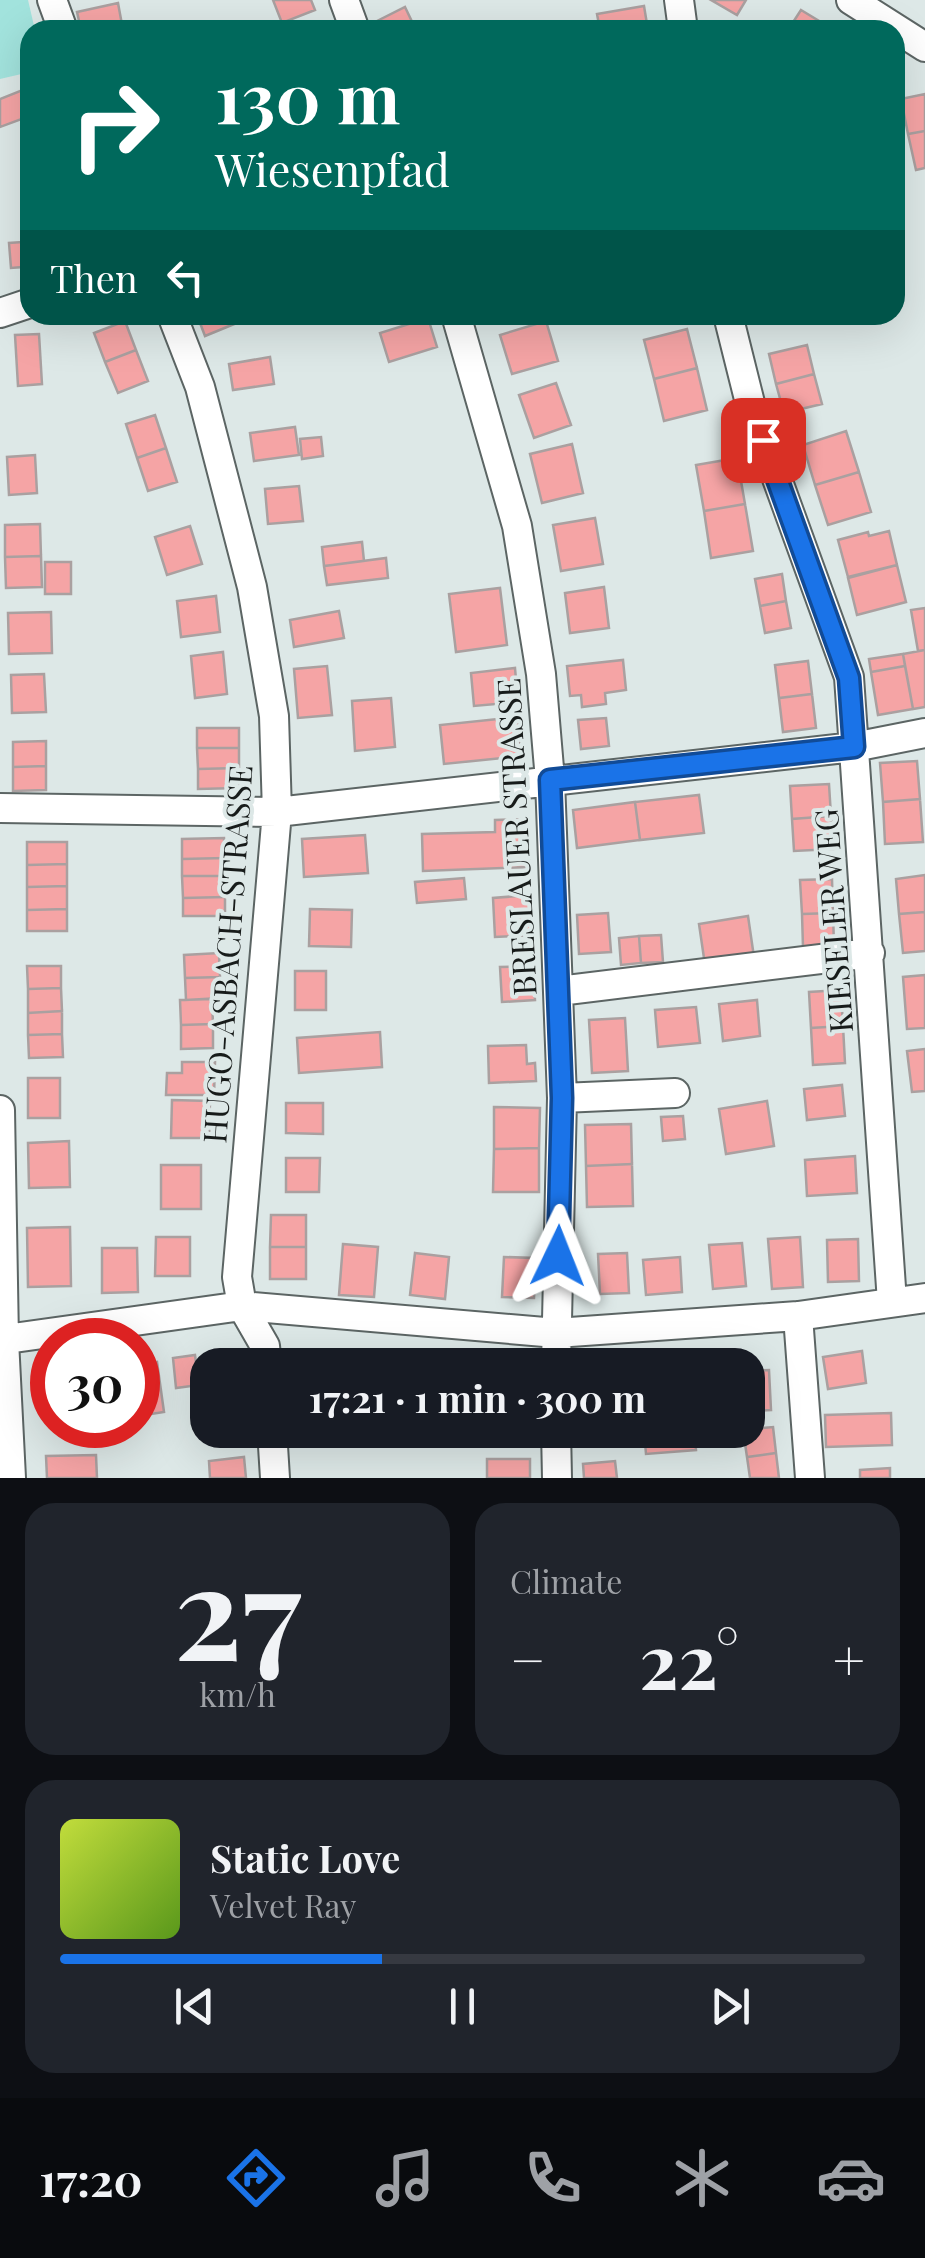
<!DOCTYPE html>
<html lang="en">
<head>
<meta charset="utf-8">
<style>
  :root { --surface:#171b24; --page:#20242c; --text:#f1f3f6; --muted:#9ea1a6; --line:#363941; --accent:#1a73e8 }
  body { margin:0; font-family:"Playfair Display",serif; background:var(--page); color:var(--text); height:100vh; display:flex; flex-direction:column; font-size:38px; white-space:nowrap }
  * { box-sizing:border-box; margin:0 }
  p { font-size:32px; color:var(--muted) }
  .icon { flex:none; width:55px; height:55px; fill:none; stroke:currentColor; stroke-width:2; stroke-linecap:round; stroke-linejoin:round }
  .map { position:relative; height:1478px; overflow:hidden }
  .panel { display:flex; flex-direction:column; gap:25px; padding:25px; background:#0d0f14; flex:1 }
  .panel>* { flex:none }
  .banner { position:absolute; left:20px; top:20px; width:885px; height:305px; border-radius:30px; box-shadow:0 10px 40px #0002; background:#00695c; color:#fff; overflow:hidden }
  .speed { position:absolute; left:30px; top:1318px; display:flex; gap:20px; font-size:50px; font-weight:700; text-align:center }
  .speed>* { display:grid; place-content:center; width:130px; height:130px; border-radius:50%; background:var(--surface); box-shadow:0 10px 40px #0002; line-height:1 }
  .speed .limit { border:15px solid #d22; background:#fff; color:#111 }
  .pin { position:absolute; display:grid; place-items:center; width:85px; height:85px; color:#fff; margin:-42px; border-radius:20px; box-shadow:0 5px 15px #0006 }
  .me { position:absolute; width:110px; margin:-55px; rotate:2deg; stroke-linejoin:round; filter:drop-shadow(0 0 8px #0008) }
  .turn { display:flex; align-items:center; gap:35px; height:210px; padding:0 30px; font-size:45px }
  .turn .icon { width:130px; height:130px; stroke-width:2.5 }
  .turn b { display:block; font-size:70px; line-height:85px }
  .then { display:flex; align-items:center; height:95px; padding:0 30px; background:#0003; gap:20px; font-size:38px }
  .big { font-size:75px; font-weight:700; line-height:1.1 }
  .panel .widget { flex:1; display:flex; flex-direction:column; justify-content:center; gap:15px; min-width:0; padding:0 35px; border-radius:30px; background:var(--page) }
  .panel .dial { align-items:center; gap:0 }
  .dial b { font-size:130px; line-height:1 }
  .song { display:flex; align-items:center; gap:30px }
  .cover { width:120px; height:120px; border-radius:15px; background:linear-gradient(135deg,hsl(70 70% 55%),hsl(90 70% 35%)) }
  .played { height:10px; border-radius:5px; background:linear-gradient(90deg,var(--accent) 40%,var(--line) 40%) }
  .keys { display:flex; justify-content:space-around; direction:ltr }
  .heat { display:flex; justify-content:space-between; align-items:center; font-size:55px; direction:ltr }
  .panel .tiles { flex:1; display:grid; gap:25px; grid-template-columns:1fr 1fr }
  .widget:last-child { grid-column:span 2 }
  .trip { position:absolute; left:190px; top:1348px; width:575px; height:100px; border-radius:30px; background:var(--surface); box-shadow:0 10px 40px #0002; font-weight:700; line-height:100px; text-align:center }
  .menu { display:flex; height:160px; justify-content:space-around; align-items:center; background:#090b0e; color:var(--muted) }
  .menu .icon { width:70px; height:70px }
  .menu .on { color:var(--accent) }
  .menu b { font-size:45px; color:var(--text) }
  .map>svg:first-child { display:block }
</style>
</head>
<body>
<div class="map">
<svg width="925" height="1478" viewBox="0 0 925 1478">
  <rect width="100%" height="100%" fill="#dde8e7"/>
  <path fill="#a2e3dd" d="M0,0H28L35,30H30V72L0,79Z"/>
  <path fill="#f5a4a5" stroke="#aaa0a0" stroke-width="2.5" d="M273,0H311L315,10L282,23Z
    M711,0H746L737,15Z
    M118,3L123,30H81L77,12Z
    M644,6L648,30H600L597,14Z
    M405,7L416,30H378L375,22Z
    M801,10L834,30H788Z
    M30,87V133L24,118L0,127V99Z
    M925,94V131L908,134L901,99Z
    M925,131V168L916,170L908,134Z
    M22,242L23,267L11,268L9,243Z
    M197,315H242L244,320L205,336Z
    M428,318L437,347L389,362L380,333Z
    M125,321L136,350L105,362L94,333Z
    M546,321L558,361L512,374L500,335Z
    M687,329L697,368L654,379L644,340Z
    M39,334L42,384L18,386L15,335Z
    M807,345L814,374L776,384L769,354Z
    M136,350L148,381L118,393L105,362Z
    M270,357L274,384L233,390L229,364Z
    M697,368L707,410L664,421L654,379Z
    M814,374L822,404L784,413L776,384Z
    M556,383L571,425L534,438L519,395Z
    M155,415L166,448L137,458L126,424Z
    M295,427L299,455L254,461L250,433Z
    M846,431L859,472L815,485L803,445Z
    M321,437L323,456L302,459L300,439Z
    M572,444L583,493L542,503L530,454Z
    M166,448L177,482L148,491L137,458Z
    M35,455L37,493L9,495L7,457Z
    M737,458L745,504L704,511L696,465Z
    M859,472L871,512L828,525L815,485Z
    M299,486L303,521L268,524L265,489Z
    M745,504L753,551L711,558L704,511Z
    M595,518L603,564L561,571L553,525Z
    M40,524L41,556L5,557V525Z
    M190,526L202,564L167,575L155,537Z
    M889,531L897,565L848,577L838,540L868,532L869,536Z
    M362,542L364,561L324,566L322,547Z
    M41,556L42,587L6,588L5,557Z
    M386,558L388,578L327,585L324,566Z
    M45,562H71V594H45Z
    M897,565L906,602L857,615L848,578Z
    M782,574L786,601L760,606L755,579Z
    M604,587L609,628L570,633L565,593Z
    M500,588L507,645L456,652L449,594Z
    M216,596L220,632L181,637L177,601Z
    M786,601L791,628L765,633L760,606Z
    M925,608V650L918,651L911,610Z
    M339,611L344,638L294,647L290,620Z
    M51,612L52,653L9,654L8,613Z
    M925,650V707L913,709L903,654Z
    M223,652L227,694L195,698L191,656Z
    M903,654L905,666L871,672L869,659Z
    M623,660L626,690L605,693L606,704L582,707L581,695L570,696L567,666Z
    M808,661L812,694L779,698L775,665Z
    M327,666L332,715L298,718L294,669Z
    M905,666L913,709L878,715L871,672Z
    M515,668L518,702L474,706L471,673Z
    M44,674L46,712L12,713L11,675Z
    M812,694L816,728L783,732L779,698Z
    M391,698L395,747L355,751L352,701Z
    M518,717L521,756L444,764L440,725Z
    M606,718L609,746L581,749L578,720Z
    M197,728H239V748H197Z
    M46,741V766L13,767V742Z
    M197,748H239V768L198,769Z
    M917,761L920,799L883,802L880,763Z
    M46,766V790L13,791V767Z
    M239,768V788L198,789V769Z
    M829,784L831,816L792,819L790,786Z
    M699,795L704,833L640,840L635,802Z
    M920,799L923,842L885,844L883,802Z
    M635,802L640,840L577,848L573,810Z
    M831,816L833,849L794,851L792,819Z
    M528,819L530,867L423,871L422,834L495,832V820Z
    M365,835L368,873L304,877L302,839Z
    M224,838L225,858L182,859V839Z
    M27,842H67V864L27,865Z
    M225,858L224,876H182V859Z
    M67,864V886L27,887V865Z
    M925,875V912L899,914L896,879Z
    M182,876H224L225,897L183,898Z
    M464,878L466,899L417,903L415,882Z
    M832,879L833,913L802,914L800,880Z
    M67,886V909L27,910V887Z
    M530,895L533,935L495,937L493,898Z
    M225,897V916H183V898Z
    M67,909V931H27V910Z
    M310,909L352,910L351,947L309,946Z
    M925,912V951L903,953L899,914Z
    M608,913L611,952L579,954L577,915Z
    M833,913L834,946L803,947L802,914Z
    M748,916L754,957L705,965L699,924Z
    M661,935L663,962L641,963L639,936Z
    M639,936L641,963L621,965L619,938Z
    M219,953L220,977L185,978L184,955Z
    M27,966H61V988L28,989Z
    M533,966L535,1000L502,1002L500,967Z
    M295,971H326V1010H295Z
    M925,975V1028L907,1029L903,977Z
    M220,977L221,998L186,1000L185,978Z
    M61,988L62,1011L28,1013V989Z
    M841,990L843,1026L811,1028L809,992Z
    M212,999L213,1024L181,1025L180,1000Z
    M757,1000L760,1036L723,1041L719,1004Z
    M696,1007L700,1043L658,1047L655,1010Z
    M62,1011V1034L28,1035V1013Z
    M625,1018L628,1071L592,1073L589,1020Z
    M213,1024V1048L181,1049V1025Z
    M843,1026L845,1063L813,1065L811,1028Z
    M380,1032L382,1067L299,1073L297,1038Z
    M62,1034L63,1057L29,1058L28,1035Z
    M526,1045L527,1064L535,1063L536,1081L489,1083L488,1046Z
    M925,1049V1091L912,1092L907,1051Z
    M182,1062H215L214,1095H166L167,1073H182Z
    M28,1078H60V1118H28Z
    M842,1085L845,1116L807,1120L804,1089Z
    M172,1100L210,1101L209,1138H171Z
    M767,1101L774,1146L726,1154L719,1109Z
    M286,1103H323V1134L286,1133Z
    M494,1107L540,1108L539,1148L494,1149Z
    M683,1116L685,1139L663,1141L661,1117Z
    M631,1124L632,1164L586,1166L585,1125Z
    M69,1141L70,1187L29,1188L28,1143Z
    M539,1148V1192H493L494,1149Z
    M855,1156L857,1193L807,1196L805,1160Z
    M286,1158H320L319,1192H286Z
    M632,1164L633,1206L587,1207L586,1166Z
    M161,1165H201V1209H161Z
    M271,1215H306V1247H270Z
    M70,1227L71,1286L28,1287L27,1228Z
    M156,1237H190V1276H155Z
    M800,1237L803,1287L772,1289L768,1239Z
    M858,1239L859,1281L828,1282L827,1240Z
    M742,1243L746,1286L713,1289L709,1245Z
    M343,1244L378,1247L374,1297L339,1295Z
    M270,1247H306V1279H270Z
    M102,1248H137L138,1292L102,1293Z
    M415,1253L449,1257L445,1299L410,1295Z
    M627,1253L629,1293L600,1294L598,1254Z
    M504,1257L536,1258L534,1298L502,1297Z
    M680,1257L682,1292L646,1295L643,1260Z
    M862,1351L866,1383L828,1389L823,1357Z
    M195,1355L199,1385L176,1388L173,1358Z
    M157,1362L164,1412L138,1416V1365Z
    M769,1370L771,1410L748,1411V1371Z
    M891,1413L892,1445L826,1447L825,1415Z
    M773,1427L776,1453L747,1457L743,1430Z
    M644,1430H694L696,1450L646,1454Z
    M776,1453L779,1478H750L747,1457Z
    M96,1455L97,1478H47L46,1456Z
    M244,1457L246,1478H210L209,1461Z
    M487,1459H530V1478H487Z
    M615,1461L617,1478H584L583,1464Z
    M890,1468V1478H860V1470Z"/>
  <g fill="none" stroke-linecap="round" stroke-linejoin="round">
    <defs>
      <path id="minor" d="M52,0L63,30
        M344,0L355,30
        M679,0L683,30
        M851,0L925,47
        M0,313L30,303
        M172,315L200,387L252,587L274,716L277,812L237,1277L242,1306L265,1346L267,1365
        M456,315L517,526L541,674L550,780L562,1098L556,1365
        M728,315L751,407L849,677L892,1302
        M0,808L277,812L854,747L925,733
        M559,991L870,953
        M562,1098L675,1093
        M0,1110L4,1340L11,1478
        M798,1316L810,1478
        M0,1340L242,1306L556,1333L798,1316L925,1298
        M272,1430L275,1478
        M556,1430L557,1478"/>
    </defs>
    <use href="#minor" stroke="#5c6564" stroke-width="32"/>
    <use href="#minor" stroke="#fff" stroke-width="28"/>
  </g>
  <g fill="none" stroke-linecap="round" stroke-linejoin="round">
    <defs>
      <path id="route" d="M558,1256L562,1098L550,780L854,747L849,678L763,440"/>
    </defs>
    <use href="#route" stroke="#114b97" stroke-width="25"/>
    <use href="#route" stroke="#1a73e8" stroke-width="18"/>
  </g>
  <g text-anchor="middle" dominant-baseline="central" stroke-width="8" stroke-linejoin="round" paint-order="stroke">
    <g font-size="32" fill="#171b1a" stroke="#dde8e7">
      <text transform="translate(515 837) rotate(-93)">BRESLAUER STRASSE</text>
      <text transform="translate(832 921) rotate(-94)">KIESELER WEG</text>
      <text transform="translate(226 954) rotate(-86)">HUGO-ASBACH-STRASSE</text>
    </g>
  </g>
</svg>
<div class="speed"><div class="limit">30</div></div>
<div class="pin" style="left:763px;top:440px;background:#d93025"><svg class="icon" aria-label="arrive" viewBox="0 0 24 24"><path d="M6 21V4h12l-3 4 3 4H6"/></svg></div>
<svg class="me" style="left:558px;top:1256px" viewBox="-20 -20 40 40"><path d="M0-17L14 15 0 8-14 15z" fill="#1a73e8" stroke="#fff" stroke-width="4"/></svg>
<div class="trip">17:21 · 1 min · 300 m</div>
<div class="banner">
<div class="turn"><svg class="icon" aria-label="right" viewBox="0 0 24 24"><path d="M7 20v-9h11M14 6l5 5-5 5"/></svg><div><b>130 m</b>Wiesenpfad</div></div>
<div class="then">Then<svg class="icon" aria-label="left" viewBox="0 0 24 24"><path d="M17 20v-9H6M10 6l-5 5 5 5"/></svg></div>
</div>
</div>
<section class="panel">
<div class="tiles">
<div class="widget dial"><b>27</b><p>km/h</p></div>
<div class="widget"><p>Climate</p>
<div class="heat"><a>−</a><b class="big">22°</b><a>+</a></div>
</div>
<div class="widget">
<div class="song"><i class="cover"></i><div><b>Static Love</b><p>Velvet Ray</p></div></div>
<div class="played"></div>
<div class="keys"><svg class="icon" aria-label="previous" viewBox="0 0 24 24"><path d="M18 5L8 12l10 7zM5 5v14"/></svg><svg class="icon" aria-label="pause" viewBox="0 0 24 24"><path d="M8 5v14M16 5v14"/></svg><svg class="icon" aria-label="next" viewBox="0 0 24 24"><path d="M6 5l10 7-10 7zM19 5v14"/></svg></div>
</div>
</div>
</section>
<nav class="menu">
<b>17:20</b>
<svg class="icon on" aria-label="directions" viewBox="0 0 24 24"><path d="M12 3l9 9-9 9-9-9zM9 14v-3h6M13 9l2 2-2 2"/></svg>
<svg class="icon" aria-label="music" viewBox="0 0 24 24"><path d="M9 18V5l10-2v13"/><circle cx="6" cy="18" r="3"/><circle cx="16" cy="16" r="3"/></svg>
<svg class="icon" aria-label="phone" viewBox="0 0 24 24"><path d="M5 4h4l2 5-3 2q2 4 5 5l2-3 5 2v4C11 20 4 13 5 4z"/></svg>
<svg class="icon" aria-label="climate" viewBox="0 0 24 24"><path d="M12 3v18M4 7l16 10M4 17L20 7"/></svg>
<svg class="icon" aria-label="car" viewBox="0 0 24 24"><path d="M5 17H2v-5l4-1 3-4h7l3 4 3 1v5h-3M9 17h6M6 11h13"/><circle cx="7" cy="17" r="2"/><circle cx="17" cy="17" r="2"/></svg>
</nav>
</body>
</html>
